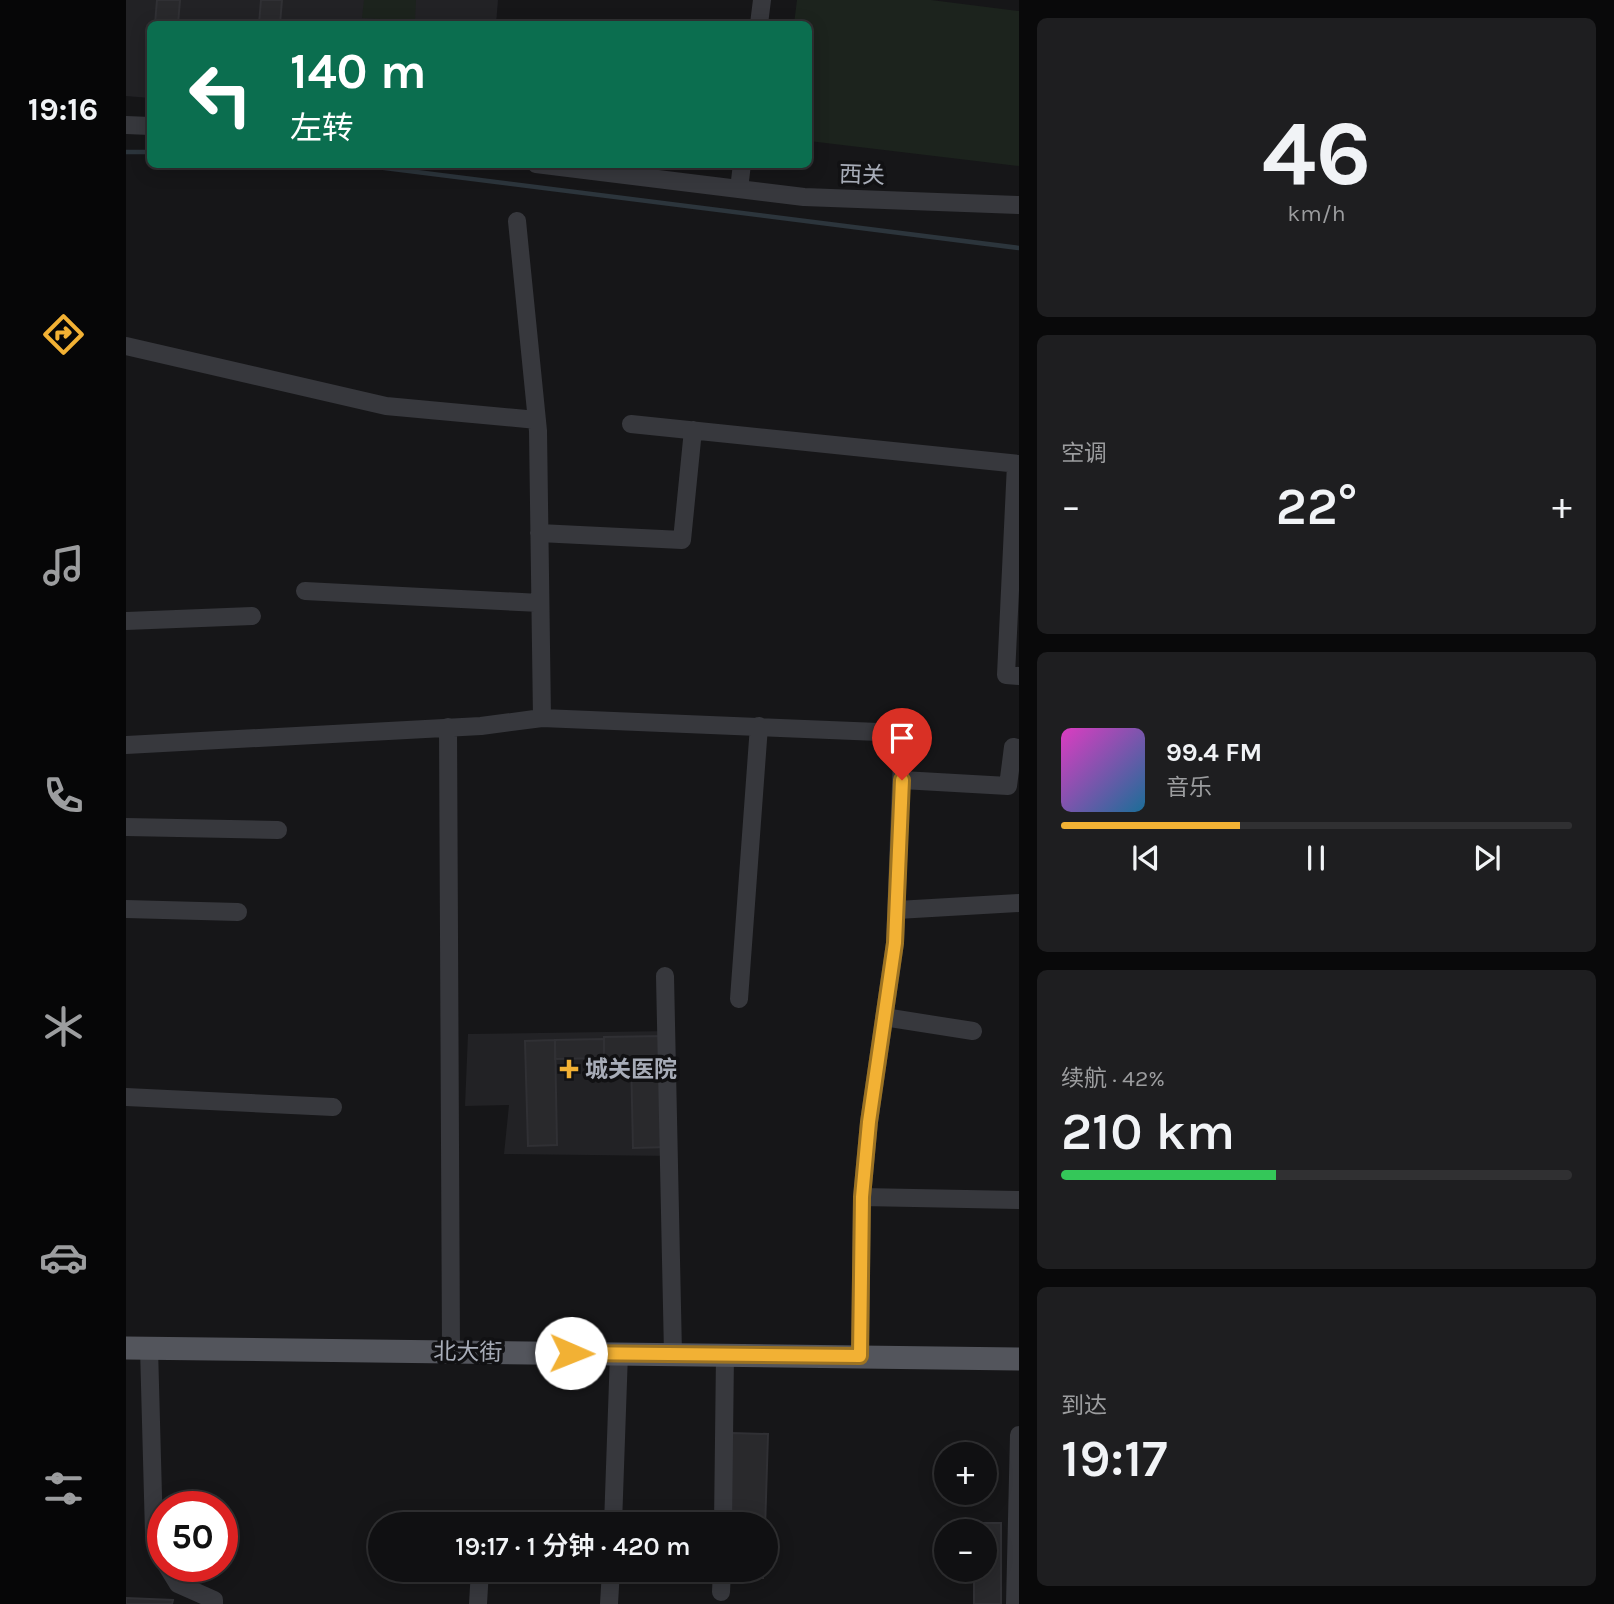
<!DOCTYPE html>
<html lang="zh">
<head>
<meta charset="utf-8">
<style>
  :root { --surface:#101012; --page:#1e1e20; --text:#f1f3f6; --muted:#9c9d9f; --line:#303032; --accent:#f2b134 }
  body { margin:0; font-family:Karla,"Noto Sans SC",sans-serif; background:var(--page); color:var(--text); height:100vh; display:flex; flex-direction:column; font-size:26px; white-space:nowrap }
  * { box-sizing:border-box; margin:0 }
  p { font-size:23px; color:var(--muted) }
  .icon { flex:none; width:38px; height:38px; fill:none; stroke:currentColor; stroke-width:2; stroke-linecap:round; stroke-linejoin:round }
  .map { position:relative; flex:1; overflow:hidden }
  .drawer { display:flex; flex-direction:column; gap:18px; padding:18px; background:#09090a; width:595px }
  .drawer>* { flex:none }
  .guide { position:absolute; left:21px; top:21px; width:665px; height:147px; border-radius:10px; box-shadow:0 4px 18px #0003,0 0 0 2px var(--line); background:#0b6e4f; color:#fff; overflow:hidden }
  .fabs { position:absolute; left:808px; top:1442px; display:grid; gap:14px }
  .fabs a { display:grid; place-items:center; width:63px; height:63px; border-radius:50%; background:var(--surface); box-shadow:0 4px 18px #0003,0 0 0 2px var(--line); font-size:35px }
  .speed { position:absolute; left:21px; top:1491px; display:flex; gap:14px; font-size:35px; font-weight:700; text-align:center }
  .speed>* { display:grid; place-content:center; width:91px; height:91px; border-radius:50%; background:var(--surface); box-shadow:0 4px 18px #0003,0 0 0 2px var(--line); line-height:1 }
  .speed .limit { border:10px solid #d22; background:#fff; color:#111 }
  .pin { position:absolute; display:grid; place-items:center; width:60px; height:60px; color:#fff; margin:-72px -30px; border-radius:50% 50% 50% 0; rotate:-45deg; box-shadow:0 0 7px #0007 }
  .pin .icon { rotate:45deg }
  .me { position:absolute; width:77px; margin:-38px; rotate:91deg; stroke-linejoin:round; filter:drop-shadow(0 0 5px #0008) }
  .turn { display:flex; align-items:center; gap:24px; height:147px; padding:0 28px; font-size:32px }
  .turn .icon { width:91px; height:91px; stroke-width:2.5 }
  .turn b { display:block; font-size:49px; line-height:60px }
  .big { font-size:52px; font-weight:600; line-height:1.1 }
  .drawer .widget { flex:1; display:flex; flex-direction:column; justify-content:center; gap:10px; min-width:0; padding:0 24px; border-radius:10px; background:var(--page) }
  .drawer .dial { align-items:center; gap:0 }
  .dial b { font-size:91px; line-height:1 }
  .song { display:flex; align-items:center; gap:21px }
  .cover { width:84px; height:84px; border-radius:10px; background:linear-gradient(135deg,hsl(310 70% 55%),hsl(200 70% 35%)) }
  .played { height:7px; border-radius:4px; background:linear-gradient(90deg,var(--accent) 35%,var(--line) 35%) }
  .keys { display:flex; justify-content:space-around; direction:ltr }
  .heat { display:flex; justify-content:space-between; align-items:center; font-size:38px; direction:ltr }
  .charge { height:10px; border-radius:5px; background:linear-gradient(90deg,#34c759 42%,var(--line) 0) }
  .trip { position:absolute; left:242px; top:1512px; width:410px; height:70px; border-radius:35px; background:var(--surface); box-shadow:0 4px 18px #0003,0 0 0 2px var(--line); font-weight:600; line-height:70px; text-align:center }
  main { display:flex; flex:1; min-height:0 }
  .tabs { display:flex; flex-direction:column; width:126px; justify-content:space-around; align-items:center; background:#060607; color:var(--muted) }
  .tabs .icon { width:49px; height:49px }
  .tabs .current { color:var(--accent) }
  .tabs b { font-size:32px; color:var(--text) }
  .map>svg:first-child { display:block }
</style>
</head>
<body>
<main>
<nav class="tabs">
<b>19:16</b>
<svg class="icon current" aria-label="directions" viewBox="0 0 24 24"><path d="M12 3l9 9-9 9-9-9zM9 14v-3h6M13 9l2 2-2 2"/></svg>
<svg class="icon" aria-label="music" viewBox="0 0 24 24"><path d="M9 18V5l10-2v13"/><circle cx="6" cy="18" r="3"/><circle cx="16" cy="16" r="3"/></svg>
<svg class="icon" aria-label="phone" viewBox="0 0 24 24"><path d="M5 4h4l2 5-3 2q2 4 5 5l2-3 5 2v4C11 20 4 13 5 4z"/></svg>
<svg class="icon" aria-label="climate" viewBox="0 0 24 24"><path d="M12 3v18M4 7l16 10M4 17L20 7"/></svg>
<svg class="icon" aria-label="car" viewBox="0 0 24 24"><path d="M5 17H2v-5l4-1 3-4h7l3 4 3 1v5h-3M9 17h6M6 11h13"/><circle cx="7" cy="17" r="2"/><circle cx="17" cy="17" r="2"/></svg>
<svg class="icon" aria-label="filters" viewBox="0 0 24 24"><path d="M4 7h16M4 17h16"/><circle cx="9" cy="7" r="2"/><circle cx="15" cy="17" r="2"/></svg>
</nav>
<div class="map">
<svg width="893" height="1604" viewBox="0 0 893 1604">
  <rect width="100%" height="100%" fill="#161618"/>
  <path fill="#222225" d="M0,0H372L370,24H24V98L0,96Z
    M544,1031L547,1156L378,1154L383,1105L339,1106L342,1034Z"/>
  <path fill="#1c231d" d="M238,0H290L289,21L236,18Z
    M671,0H805L893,11V166L683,141L682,24H668Z"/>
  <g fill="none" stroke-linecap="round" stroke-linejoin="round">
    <path stroke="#2c353c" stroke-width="4.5" d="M0,152H24
      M227,164L893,248"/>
  </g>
  <path fill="#29292c" stroke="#303034" stroke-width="2" d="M31,0H54L52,24H29Z
    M135,0H156L154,24H133Z
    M538,1036L541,1147L507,1148L505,1057L478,1058V1037Z
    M478,1039V1058L429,1059V1040Z
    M429,1040L431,1145L402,1146L399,1041Z
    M606,1433L642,1434L639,1529V1524H604Z
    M848,1523H875V1604H848V1570H859V1531H848Z
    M602,1570H637V1578L602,1577Z
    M0,1598L47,1600L46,1604H0Z"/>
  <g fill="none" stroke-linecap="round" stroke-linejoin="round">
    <path stroke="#37383d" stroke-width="18" d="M633,24L636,0
      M0,125L24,126
      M410,164L678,197L893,205
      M613,189L616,164
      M391,221L412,431L416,718
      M0,346L260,406L411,420
      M505,424L893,464
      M890,464L880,675L893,676
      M413,533L556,540L567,430
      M179,591L414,603
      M0,621L126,616
      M322,727L325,1351
      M0,745L355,726L416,718L777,733L769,943L743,1122L736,1197L734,1356
      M776,780L882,786L887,747L893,748
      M0,827L152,830
      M0,909L112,912
      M771,910L893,903
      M539,976L547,1354
      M613,999L633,726
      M758,1017L847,1031
      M0,1097L207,1107
      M736,1197L893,1200
      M23,1348L28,1533L37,1559
      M487,1524L493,1353
      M597,1524L599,1354
      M41,1566L52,1584L88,1600V1604
      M595,1592L596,1570
      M352,1604L354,1570
      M483,1604L485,1570
      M889,1604L893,1435"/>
    <path stroke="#53555c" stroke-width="23" d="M0,1348L893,1359"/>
  </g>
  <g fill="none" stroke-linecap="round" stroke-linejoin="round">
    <defs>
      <path id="route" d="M445,1353L734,1356L736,1197L743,1122L769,943L776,780"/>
    </defs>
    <use href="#route" stroke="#9d7322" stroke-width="18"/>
    <use href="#route" stroke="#f2b134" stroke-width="12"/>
  </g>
  <path fill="#f2b134" stroke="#111113" stroke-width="2.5" d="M439.5 1058.5h7v7h7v7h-7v7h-7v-7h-7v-7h7z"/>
  <g text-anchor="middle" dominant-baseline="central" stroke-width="7" stroke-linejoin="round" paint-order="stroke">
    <g font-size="23" fill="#a8adb8" stroke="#111113">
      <text transform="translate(736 175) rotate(2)">西关</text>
      <text transform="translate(342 1352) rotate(1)">北大街</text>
    </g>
    <g font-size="23" font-weight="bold" fill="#a8adb8" stroke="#111113" text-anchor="start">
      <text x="459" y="1069">城关医院</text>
    </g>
  </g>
</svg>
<div class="fabs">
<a>+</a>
<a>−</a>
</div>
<div class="speed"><div class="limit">50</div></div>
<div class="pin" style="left:776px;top:780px;background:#d93025"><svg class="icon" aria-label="arrive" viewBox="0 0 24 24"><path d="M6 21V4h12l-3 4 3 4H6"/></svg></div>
<svg class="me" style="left:445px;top:1353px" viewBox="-20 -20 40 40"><circle r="19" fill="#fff"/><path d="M0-13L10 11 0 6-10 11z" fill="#f2b134"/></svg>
<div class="trip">19:17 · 1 分钟 · 420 m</div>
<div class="guide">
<div class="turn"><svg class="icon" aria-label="left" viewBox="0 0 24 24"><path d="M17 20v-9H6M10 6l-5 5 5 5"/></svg><div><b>140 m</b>左转</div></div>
</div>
</div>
<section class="drawer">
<div class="widget dial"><b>46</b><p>km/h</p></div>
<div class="widget"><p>空调</p>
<div class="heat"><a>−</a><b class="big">22°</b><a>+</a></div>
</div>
<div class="widget">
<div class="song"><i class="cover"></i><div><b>99.4 FM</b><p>音乐</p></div></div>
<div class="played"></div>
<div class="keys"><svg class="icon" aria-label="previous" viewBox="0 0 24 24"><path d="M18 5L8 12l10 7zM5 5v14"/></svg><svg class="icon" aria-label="pause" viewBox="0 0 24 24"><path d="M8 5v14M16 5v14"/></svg><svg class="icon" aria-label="next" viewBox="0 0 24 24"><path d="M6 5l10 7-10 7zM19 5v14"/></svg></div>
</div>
<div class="widget"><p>续航 · 42%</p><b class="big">210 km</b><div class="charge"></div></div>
<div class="widget"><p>到达</p><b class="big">19:17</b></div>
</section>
</main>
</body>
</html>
